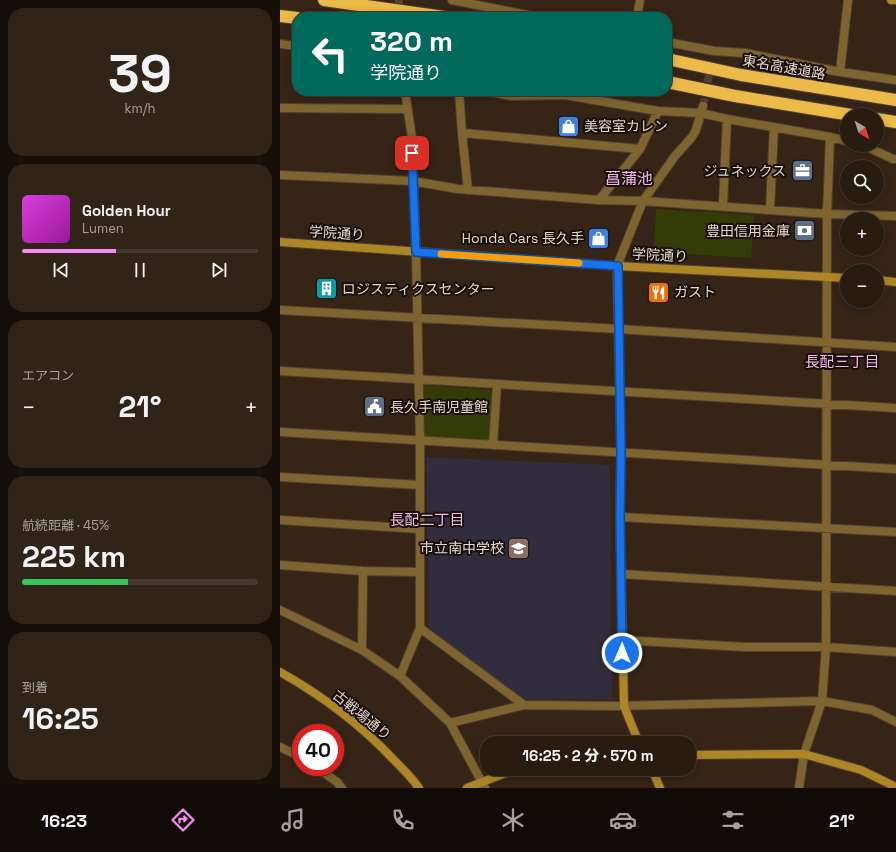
<!DOCTYPE html>
<html lang="ja">
<head>
<meta charset="utf-8">
<style>
  :root { --surface:#281b10; --page:#302419; --text:#f1f3f6; --muted:#a5a19f; --line:#443930; --accent:#f489f1 }
  body { margin:0; font-family:"Space Grotesk","Noto Sans JP",sans-serif; background:var(--page); color:var(--text); height:100vh; display:flex; flex-direction:column; font-size:15px; white-space:nowrap }
  * { box-sizing:border-box; margin:0 }
  p { font-size:13px; color:var(--muted) }
  .icon { flex:none; width:22px; height:22px; fill:none; stroke:currentColor; stroke-width:2; stroke-linecap:round; stroke-linejoin:round }
  .map { position:relative; flex:1; overflow:hidden }
  .drawer { display:flex; flex-direction:column; gap:8px; padding:8px; background:#160f09; width:280px }
  .drawer>* { flex:none }
  .top-card { position:absolute; left:12px; top:12px; width:380px; height:84px; border-radius:16px; box-shadow:0 2px 10px #0003,0 0 0 1px var(--line); background:#00695c; color:#fff; overflow:hidden }
  .needle { width:26px; rotate:142deg }
  .controls { position:absolute; left:560px; top:108px; display:grid; gap:8px }
  .controls a { display:grid; place-items:center; width:44px; height:44px; border-radius:50%; background:var(--surface); box-shadow:0 2px 10px #0003,0 0 0 1px var(--line); font-size:20px }
  .speed { position:absolute; left:12px; top:724px; display:flex; gap:8px; font-size:20px; font-weight:700; text-align:center }
  .speed>* { display:grid; place-content:center; width:52px; height:52px; border-radius:50%; background:var(--surface); box-shadow:0 2px 10px #0003,0 0 0 1px var(--line); line-height:1 }
  .speed .limit { border:6px solid #d22; background:#fff; color:#111 }
  .pin { position:absolute; display:grid; place-items:center; width:34px; height:34px; color:#fff; margin:-17px; border-radius:8px; box-shadow:0 2px 6px #0006 }
  .me { position:absolute; width:44px; margin:-22px; rotate:1deg; stroke-linejoin:round; filter:drop-shadow(0 0 3px #0008) }
  .turn { display:flex; align-items:center; gap:14px; height:84px; padding:0 12px; font-size:18px }
  .turn .icon { width:52px; height:52px; stroke-width:2.5 }
  .turn b { display:block; font-size:28px; line-height:34px }
  .big { font-size:30px; font-weight:800; line-height:1.1 }
  .drawer .card { flex:1; display:flex; flex-direction:column; justify-content:center; gap:6px; min-width:0; padding:0 14px; border-radius:16px; background:var(--page) }
  .drawer .dial { align-items:center; gap:0 }
  .dial b { font-size:52px; line-height:1 }
  .song { display:flex; align-items:center; gap:12px }
  .cover { width:48px; height:48px; border-radius:6px; background:linear-gradient(135deg,hsl(300 70% 55%),hsl(300 70% 35%)) }
  .played { height:4px; border-radius:2px; background:linear-gradient(90deg,var(--accent) 40%,var(--line) 40%) }
  .keys { display:flex; justify-content:space-around; direction:ltr }
  .heat { display:flex; justify-content:space-between; align-items:center; font-size:22px; direction:ltr }
  .charge { height:6px; border-radius:3px; background:linear-gradient(90deg,#34c759 45%,var(--line) 0) }
  .trip { position:absolute; left:200px; top:736px; width:216px; height:40px; border-radius:16px; background:var(--surface); box-shadow:0 2px 10px #0003,0 0 0 1px var(--line); font-weight:800; line-height:40px; text-align:center }
  .dock { display:flex; height:64px; justify-content:space-around; align-items:center; background:#100b06; color:var(--muted) }
  .dock .icon { width:28px; height:28px }
  .dock .selected { color:var(--accent) }
  .dock b { font-size:18px; color:var(--text) }
  main { display:flex; flex:1; min-height:0 }
  .map>svg:first-child { display:block }
</style>
</head>
<body>
<main>
<section class="drawer">
<div class="card dial"><b>39</b><p>km/h</p></div>
<div class="card">
<div class="song"><i class="cover"></i><div><b>Golden Hour</b><p>Lumen</p></div></div>
<div class="played"></div>
<div class="keys"><svg class="icon" aria-label="previous" viewBox="0 0 24 24"><path d="M18 5L8 12l10 7zM5 5v14"/></svg><svg class="icon" aria-label="pause" viewBox="0 0 24 24"><path d="M8 5v14M16 5v14"/></svg><svg class="icon" aria-label="next" viewBox="0 0 24 24"><path d="M6 5l10 7-10 7zM19 5v14"/></svg></div>
</div>
<div class="card"><p>エアコン</p>
<div class="heat"><a>−</a><b class="big">21°</b><a>+</a></div>
</div>
<div class="card"><p>航続距離 · 45%</p><b class="big">225 km</b><div class="charge"></div></div>
<div class="card"><p>到着</p><b class="big">16:25</b></div>
</section>
<div class="map">
<svg width="616" height="788" viewBox="0 0 616 788">
  <rect width="100%" height="100%" fill="#362416"/>
  <path fill="#312d3e" d="M146,457L330,465L332,699H242L149,632Z"/>
  <path fill="#333c07" d="M376,209L474,215L471,258L374,252Z
    M145,385L211,390V440L209,442L146,439L144,437L141,390Z"/>
  <g fill="none" stroke-linecap="round" stroke-linejoin="round">
    <path stroke="#503f31" stroke-width="8" stroke-dasharray="8 4" stroke-linecap="butt" d="M119,17V0
      M423,106L432,59"/>
    <defs>
      <path id="street" d="M172,0L257,17
        M357,17L360,0
        M387,42L434,51L465,53L560,72L616,80
        M0,44L17,46
        M560,72L568,0
        M179,91L182,133L188,190
        M206,91L232,96L285,95L378,111L421,113L447,119L550,137L567,141
        M0,108L126,109
        M182,133L360,149
        M583,145L613,159H616
        M0,175L133,181L178,189L319,200L363,201L547,214L616,216
        M319,200L360,149L378,111
        M443,205L447,119
        M490,209L494,127
        M337,266L363,201L395,156L412,137L416,130L423,106
        M0,310L339,329L616,347
        M0,371L616,408
        M0,432L616,469
        M213,445L217,384
        M0,477L140,485
        M340,517L616,532
        M0,520L140,529
        M0,565L83,571L140,572
        M341,574L616,591
        M0,610L82,650L120,676L170,723L205,788
        M140,628L244,705
        M342,640L465,647H546L616,652
        M82,650L83,571
        M120,676L140,628V441L136,252L132,138L125,91
        M170,723L244,705L336,706L542,701L592,710L616,722
        M0,747L21,757
        M36,767L57,782L62,788
        M519,788L524,754L542,701L546,647L547,214L550,137"/>
      <path id="secondary" d="M611,0H616
        M0,242L337,266L567,278
        M337,266L341,453L340,517L344,706L359,743
        M597,280L616,282
        M0,672C41,695 82,726 114,760C123,769 132,778 139,788
        M409,755L524,754L581,770L616,787
        M372,769L380,788
        M187,788L236,769"/>
      <path id="highway" d="M44,0L164,17
        M0,16L17,18
        M387,59L461,75L616,100
        M387,82L455,96L571,115
        M597,119L616,122"/>
    </defs>
    <use href="#street" stroke="#514033" stroke-width="10"/>
    <use href="#secondary" stroke="#514033" stroke-width="10"/>
    <use href="#highway" stroke="#514033" stroke-width="14"/>
    <use href="#street" stroke="#7e652f" stroke-width="8"/>
    <use href="#secondary" stroke="#ae8626" stroke-width="8"/>
    <use href="#highway" stroke="#ebba48" stroke-width="12"/>
  </g>
  <g fill="none" stroke-linecap="round" stroke-linejoin="round">
    <defs>
      <path id="route" d="M132,153L136,252L338,266L341,453L340,517L342,653"/>
    </defs>
    <use href="#route" stroke="#114b97" stroke-width="10"/>
    <use href="#route" stroke="#1a73e8" stroke-width="7"/>
    <path stroke="#f59e0b" stroke-width="7" d="M161,254L299,263"/>
  </g>
  <defs>
    <symbol id="shop-square" viewBox="-11 -11 22 22"><rect x="-9" y="-9" width="18" height="18" rx="4" fill="#3f7fe0" stroke="#180f09"/><path d="M-5-2.5h2.3a2.7 3.5 0 0 1 5.4 0H5L5.5 6h-11ZM-1.5-2.5h3a1.5 2.3 0 0 0-3 0Z" fill="#fff"/></symbol>
    <symbol id="office-square" viewBox="-11 -11 22 22"><rect x="-9" y="-9" width="18" height="18" rx="4" fill="#5c6f8a" stroke="#180f09"/><path d="M-6-3h4V-5.5h4V-3h4V5H-6ZM-1-4.5V-3h2v-1.5ZM-6 0V1H6V0Z" fill="#fff"/></symbol>
    <symbol id="bank-square" viewBox="-11 -11 22 22"><rect x="-9" y="-9" width="18" height="18" rx="4" fill="#5c6f8a" stroke="#180f09"/><path d="M-6-4H6V4H-6ZM0-2.3a2.3 2.3 0 1 0 0 4.6a2.3 2.3 0 1 0 0-4.6Z" fill="#fff"/></symbol>
    <symbol id="building-square" viewBox="-11 -11 22 22"><rect x="-9" y="-9" width="18" height="18" rx="4" fill="#0f9aa8" stroke="#180f09"/><path d="M-4-6H4V6H1V3H-1V6H-4ZM-2.5-4.3h1.7v1.8h-1.7ZM.8-4.3h1.7v1.8H.8ZM-2.5-1h1.7V.8h-1.7ZM.8-1h1.7V.8H.8Z" fill="#fff"/></symbol>
    <symbol id="restaurant-square" viewBox="-11 -11 22 22"><rect x="-9" y="-9" width="18" height="18" rx="4" fill="#e8710a" stroke="#180f09"/><path d="M-5-6h1v4h1v-4h1v4h1v-4h1v5L-1.5 .5V6h-2V.5L-5-1ZM5-6V6H3V1.5H1.5Q1.5-4 5-6Z" fill="#fff"/></symbol>
    <symbol id="civic-square" viewBox="-11 -11 22 22"><rect x="-9" y="-9" width="18" height="18" rx="4" fill="#5c6f8a" stroke="#180f09"/><path d="M-.6-6.5H3V-4.5H.6V-3L4-1V1h2V6H-6V1h2V-1L-.6-3ZM-1.2 2.5V6h2.4V2.5Z" fill="#fff"/></symbol>
    <symbol id="school-square" viewBox="-11 -11 22 22"><rect x="-9" y="-9" width="18" height="18" rx="4" fill="#8d6e63" stroke="#180f09"/><path d="M0-5L7-2L0 1L-7-2ZM-4 1L0 2.5L4 1V4Q0 6-4 4Z" fill="#fff"/></symbol>
  </defs>
  <g fill-rule="evenodd">
    <use href="#shop-square" x="276" y="114" width="25" height="25"/>
    <use href="#office-square" x="510" y="158" width="25" height="25"/>
    <use href="#bank-square" x="512" y="218" width="25" height="25"/>
    <use href="#shop-square" x="306" y="226" width="25" height="25"/>
    <use href="#building-square" x="34" y="276" width="25" height="25"/>
    <use href="#restaurant-square" x="366" y="280" width="25" height="25"/>
    <use href="#civic-square" x="82" y="394" width="25" height="25"/>
    <use href="#school-square" x="226" y="536" width="25" height="25"/>
  </g>
  <g text-anchor="middle" dominant-baseline="central" stroke-width="4" stroke-linejoin="round" paint-order="stroke">
    <g font-size="14" fill="#e1d5cc" stroke="#180f09">
      <text transform="translate(504 67) rotate(10)">東名高速道路</text>
      <text transform="translate(57 233) rotate(4)">学院通り</text>
      <text transform="translate(380 255) rotate(3)">学院通り</text>
      <text transform="translate(82 715) rotate(39)">古戦場通り</text>
    </g>
    <g font-size="14" fill="#e1d5cc" stroke="#180f09" text-anchor="start">
      <text x="304" y="126">美容室カレン</text>
      <text x="506" y="171" text-anchor="end">ジュネックス</text>
      <text x="510" y="231" text-anchor="end">豊田信用金庫</text>
      <text x="304" y="238" text-anchor="end">Honda Cars 長久手</text>
      <text x="62" y="289">ロジスティクスセンター</text>
      <text x="394" y="292">ガスト</text>
      <text x="110" y="407">長久手南児童館</text>
      <text x="224" y="548" text-anchor="end">市立南中学校</text>
    </g>
    <g font-size="15" fill="#f2b6ef" stroke="#180f09">
      <text x="562" y="361">長配三丁目</text>
      <text x="147" y="519">長配二丁目</text>
    </g>
    <g font-size="16" fill="#f2b6ef" stroke="#180f09">
      <text x="349" y="178">菖蒲池</text>
    </g>
  </g>
</svg>
<div class="controls">
<a><svg class="needle" viewBox="-14 -14 28 28"><path d="M0-13l5 13h-10z" fill="#e53935"/><path d="M0 13l5-13h-10z" fill="#a5a19f"/></svg></a>
<a><svg class="icon" aria-label="search" viewBox="0 0 24 24"><circle cx="10" cy="10" r="6"/><path d="M15 15l6 6"/></svg></a>
<a>+</a>
<a>−</a>
</div>
<div class="speed"><div class="limit">40</div></div>
<div class="pin" style="left:132px;top:153px;background:#d93025"><svg class="icon" aria-label="arrive" viewBox="0 0 24 24"><path d="M6 21V4h12l-3 4 3 4H6"/></svg></div>
<svg class="me" style="left:342px;top:653px" viewBox="-20 -20 40 40"><circle r="17" fill="#1a73e8" stroke="#fff" stroke-width="3"/><path d="M0-11L8 9 0 5-8 9z" fill="#fff"/></svg>
<div class="trip">16:25 · 2 分 · 570 m</div>
<div class="top-card">
<div class="turn"><svg class="icon" aria-label="left" viewBox="0 0 24 24"><path d="M17 20v-9H6M10 6l-5 5 5 5"/></svg><div><b>320 m</b>学院通り</div></div>
</div>
</div>
</main>
<nav class="dock">
<b>16:23</b>
<svg class="icon selected" aria-label="directions" viewBox="0 0 24 24"><path d="M12 3l9 9-9 9-9-9zM9 14v-3h6M13 9l2 2-2 2"/></svg>
<svg class="icon" aria-label="music" viewBox="0 0 24 24"><path d="M9 18V5l10-2v13"/><circle cx="6" cy="18" r="3"/><circle cx="16" cy="16" r="3"/></svg>
<svg class="icon" aria-label="phone" viewBox="0 0 24 24"><path d="M5 4h4l2 5-3 2q2 4 5 5l2-3 5 2v4C11 20 4 13 5 4z"/></svg>
<svg class="icon" aria-label="climate" viewBox="0 0 24 24"><path d="M12 3v18M4 7l16 10M4 17L20 7"/></svg>
<svg class="icon" aria-label="car" viewBox="0 0 24 24"><path d="M5 17H2v-5l4-1 3-4h7l3 4 3 1v5h-3M9 17h6M6 11h13"/><circle cx="7" cy="17" r="2"/><circle cx="17" cy="17" r="2"/></svg>
<svg class="icon" aria-label="filters" viewBox="0 0 24 24"><path d="M4 7h16M4 17h16"/><circle cx="9" cy="7" r="2"/><circle cx="15" cy="17" r="2"/></svg>
<b>21°</b>
</nav>
</body>
</html>
